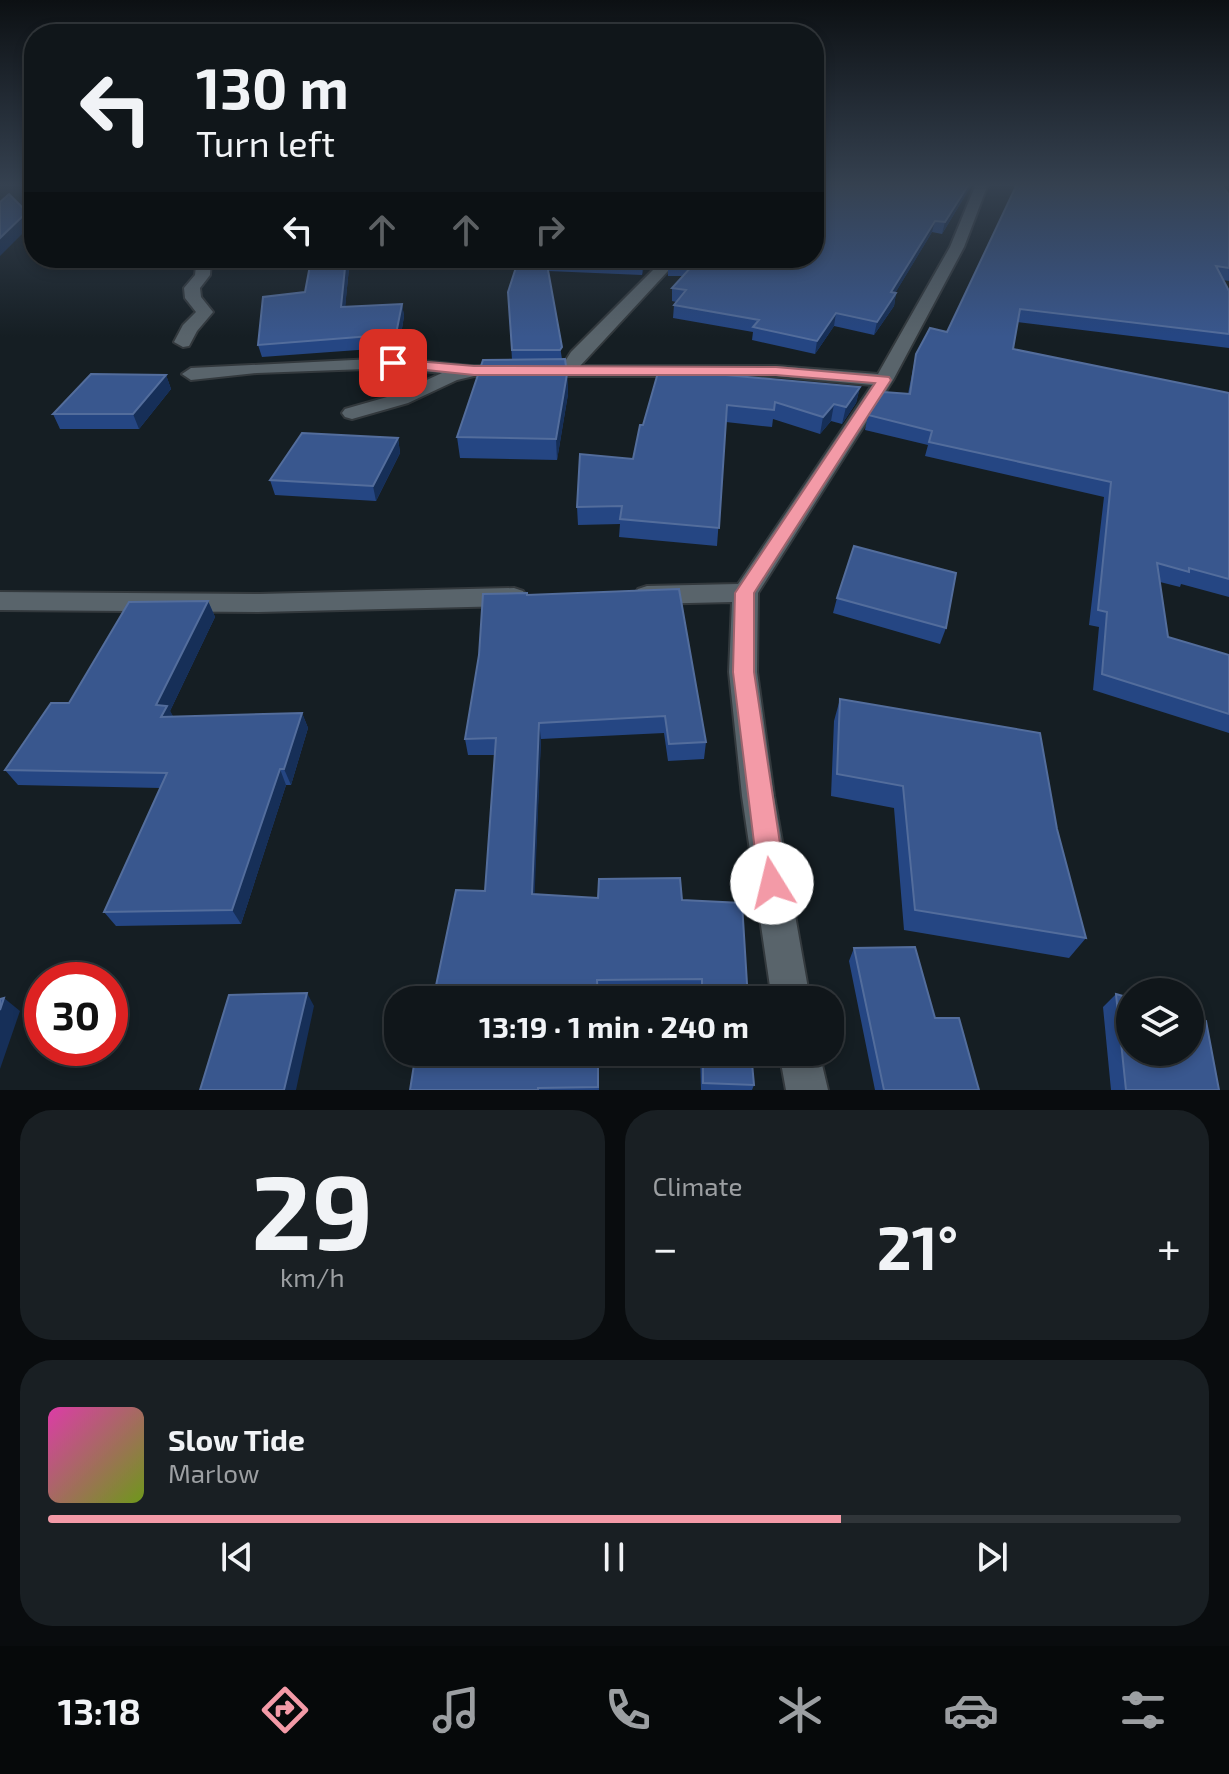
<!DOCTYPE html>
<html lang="en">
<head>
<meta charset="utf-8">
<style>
  :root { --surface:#10161a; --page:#191f23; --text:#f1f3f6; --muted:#9c9fa2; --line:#303539; --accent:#f39aa7 }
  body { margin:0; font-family:"Exo 2",sans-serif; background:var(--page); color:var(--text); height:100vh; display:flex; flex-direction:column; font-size:30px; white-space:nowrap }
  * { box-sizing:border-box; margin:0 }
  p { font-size:26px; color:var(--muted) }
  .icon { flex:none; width:44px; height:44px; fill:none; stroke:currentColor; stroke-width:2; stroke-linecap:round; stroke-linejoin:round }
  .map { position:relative; height:1090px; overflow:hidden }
  .details { display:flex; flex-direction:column; gap:20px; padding:20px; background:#090c0e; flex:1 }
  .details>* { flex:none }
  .guide { position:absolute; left:24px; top:24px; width:800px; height:244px; border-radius:32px; box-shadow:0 4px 12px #0003,0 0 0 2px var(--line); background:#10161a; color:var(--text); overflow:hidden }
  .fabs { position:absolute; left:1116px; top:978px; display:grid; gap:16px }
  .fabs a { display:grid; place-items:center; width:88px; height:88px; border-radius:50%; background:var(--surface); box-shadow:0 4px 12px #0003,0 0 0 2px var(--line); font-size:40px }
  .speed { position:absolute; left:24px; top:962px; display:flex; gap:16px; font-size:40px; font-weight:700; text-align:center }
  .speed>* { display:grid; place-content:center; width:104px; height:104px; border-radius:50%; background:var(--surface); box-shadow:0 4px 12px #0003,0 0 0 2px var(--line); line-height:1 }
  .speed .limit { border:12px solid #d22; background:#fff; color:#111 }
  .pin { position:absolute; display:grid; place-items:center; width:68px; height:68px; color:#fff; margin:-34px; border-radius:16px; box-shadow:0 4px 12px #0006 }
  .me { position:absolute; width:88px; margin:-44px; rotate:351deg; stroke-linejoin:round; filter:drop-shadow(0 0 6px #0008) }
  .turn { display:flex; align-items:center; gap:28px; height:168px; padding:0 40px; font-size:36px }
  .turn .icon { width:104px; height:104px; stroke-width:2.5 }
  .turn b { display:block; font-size:56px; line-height:68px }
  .lanes { display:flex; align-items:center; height:76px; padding:0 40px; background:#0003; justify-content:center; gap:40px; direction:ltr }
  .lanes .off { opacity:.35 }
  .big { font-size:60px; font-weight:700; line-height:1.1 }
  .details .card { flex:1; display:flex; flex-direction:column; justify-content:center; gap:12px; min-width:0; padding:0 28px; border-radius:32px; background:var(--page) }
  .details .dial { align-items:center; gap:0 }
  .dial b { font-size:104px; line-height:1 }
  .song { display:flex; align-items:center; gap:24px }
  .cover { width:96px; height:96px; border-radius:12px; background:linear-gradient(135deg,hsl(320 70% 55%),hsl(80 70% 35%)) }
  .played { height:8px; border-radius:4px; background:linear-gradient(90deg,var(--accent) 70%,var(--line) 70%) }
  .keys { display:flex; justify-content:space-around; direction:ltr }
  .heat { display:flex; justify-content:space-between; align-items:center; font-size:44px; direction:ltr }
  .details .tiles { flex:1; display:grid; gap:20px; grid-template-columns:1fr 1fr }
  .card:last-child { grid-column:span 2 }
  .trip { position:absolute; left:384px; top:986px; width:460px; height:80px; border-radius:32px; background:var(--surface); box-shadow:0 4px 12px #0003,0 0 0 2px var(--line); font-weight:700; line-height:80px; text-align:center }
  .tabs { display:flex; height:128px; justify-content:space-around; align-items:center; background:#06090a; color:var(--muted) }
  .tabs .icon { width:56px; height:56px }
  .tabs .active { color:var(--accent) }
  .tabs b { font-size:36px; color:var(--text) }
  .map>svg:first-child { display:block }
</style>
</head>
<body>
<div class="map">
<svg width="1229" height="1090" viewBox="0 0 1229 1090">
  <rect width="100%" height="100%" fill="#151e23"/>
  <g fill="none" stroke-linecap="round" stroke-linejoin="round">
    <defs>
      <path id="street" d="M976,184H988L964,247L893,380L758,593L757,672L774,796L810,1000H772L742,796L729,672L732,602L647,604L638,601L634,595L638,589L647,586L738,584L872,385L776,376H474L457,380L408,403L352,419L345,417L342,413L345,409L394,395L442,373L393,368L257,373L191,380L182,374L191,368L393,358L470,366H562L571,352L665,258H680L580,366H776L878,374L950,247Z
        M197,258H211L210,275L200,288L201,297L213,312L197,331L189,346L183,347L174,342L183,325L196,312L185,298L184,288L195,275Z
        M514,588L523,591L527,597L523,603L514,606L259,612L0,610V592L259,594Z
        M779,1052H819L828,1090H786Z"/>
    </defs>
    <use href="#street" stroke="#33393d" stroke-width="4"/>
    <use href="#street" fill="#59646b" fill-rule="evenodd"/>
  </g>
  <path fill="#254683" d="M814,184H972L942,234L932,232L895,293H896L894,306L874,335L834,326L815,354L752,340L753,332L673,318L674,305L676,302L672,301V288L683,276H668V264Z
    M1229,195V281L1223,280L1229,291V348L1017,322L1013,349L1229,393V597L1181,584L1180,587L1160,582L1168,637L1229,655V733L1093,690L1099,627L1089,625L1104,497L925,456L928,445L865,430L868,415L908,394L916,354L947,332Z
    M498,258H646L642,275L548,271L562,359L567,374L568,394L557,460L460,458L457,437L512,360L508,292L515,269H499Z
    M349,268L345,307L402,304L404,316L399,347L262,357L258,345L305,292Z
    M659,369L860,387L856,403L842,424L831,421L820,434L773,419L772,427L726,422L717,546L619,537L620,524L578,525L577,507L633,459Z
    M166,375L171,389L139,429H60L53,414Z
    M398,438L400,453L376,501L275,495L270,480Z
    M527,595L706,742L704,759L668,761L664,733L541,739L534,894L598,898L682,900L748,1000H699V993L598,994L485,891L495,755H468L465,739Z
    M837,598L946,628L940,644L833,613Z
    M208,601L215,617L170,711L173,717L302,713L308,728L291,785H286L241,924L116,926L104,912L160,788L18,785L5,770L69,703Z
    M840,699L1057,829L1086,938L1069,958L904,930L894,808L831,796L834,721Z
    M854,948L979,1090H875L849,961Z
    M1116,994L1219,1090H1111L1103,1007Z
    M598,1052L599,1090H410Z
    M700,1052H751L754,1085L752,1090H701Z"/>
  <path fill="#162f58" d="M969,184H972L942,234L945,222Z
    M27,212L32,224L0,256V238Z
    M935,221L932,232L888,305L891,292Z
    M346,258L349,268L344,319L341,307Z
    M644,258H646L642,275L643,263Z
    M896,293L894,306L874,335L877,322Z
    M402,304L404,316L399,347L396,334Z
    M836,313L834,326L815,354L817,341Z
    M567,374L568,394L557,460L556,439Z
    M166,375L171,389L139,429L133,414Z
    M860,387L856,403L842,424L846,407Z
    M834,404L831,421L820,434L823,417Z
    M398,438L400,453L376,501L373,486Z
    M208,601L215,617L170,711L176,721L170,732L156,705Z
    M302,713L308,728L291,785L284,769Z
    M539,723L541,739L534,910L532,894Z
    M280,769L286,785L241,924L232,910Z
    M307,993L314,1006L296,1090H284Z
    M4,998L20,1011L0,1069V1010Z"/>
  <path fill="#39578e" stroke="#536d9c" stroke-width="2" d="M814,184H969L945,222L935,221L891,292L896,293L877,322L836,313L817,341L753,327L759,320L674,305L686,290L672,288L693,265L668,264L672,258H814Z
    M1017,184H1221L1229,195V268L1216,266L1229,291V334L1020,309L1013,349L1229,393V579L1189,568V572L1157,563L1168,637L1229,655V714L1102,674L1107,612L1098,610L1111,482L929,442L932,431L868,415L884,392L910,394L916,354L930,328L947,332Z
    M9,194L27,212L0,238V202Z
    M333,258H346L341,307L402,304L396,334L258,345L263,297L305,292L311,260Z
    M513,258H644L643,263L546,259L562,347L560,350H512L508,292L519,258Z
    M565,359L567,374L556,439L457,437L483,360Z
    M659,369L860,387L846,407L834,404L823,417L775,402L774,410L727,405L719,528L620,519L622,506L577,507L580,454L633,459L640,425H643Z
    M91,374L166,375L133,414H53Z
    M302,433L398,438L373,486L270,480Z
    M854,546L956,573L946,628L837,598Z
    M679,589L706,742L669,744L665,716L539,723L532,894L598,898L599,879L680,878L682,900L742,903L748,1000H702V979L597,980L598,1000H433L456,890L485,891L496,738L465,739L479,655L483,594L527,593V595Z
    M208,601L156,705L167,706L161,717L302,713L284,769H280L232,910L104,912L167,773L5,770L51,703H69L129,602Z
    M840,699L1040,733L1057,829L1086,938L915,910L903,786L837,774Z
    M915,947L935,1018H959L979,1090H884L854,948Z
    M307,993L284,1090H200L229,995Z
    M1116,994L1130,998V1052H1190V1016L1206,1021L1219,1090H1126Z
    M4,998L0,1010V999Z
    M416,1052H598V1087L538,1088V1090H410Z
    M703,1052H751L754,1085L703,1083Z"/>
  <linearGradient id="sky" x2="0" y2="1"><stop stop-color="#0c1013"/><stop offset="0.55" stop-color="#354150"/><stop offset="1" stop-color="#354150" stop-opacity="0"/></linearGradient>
  <rect width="1229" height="337" fill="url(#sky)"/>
  <path fill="#f39aa7" stroke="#9e646d" stroke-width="2" d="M393,359L474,366L776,367L889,377L891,380L754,593V672L786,883L782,892L772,896L763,892L759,883L733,672L735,593L875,383L776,375H474L388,366L386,363Z"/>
</svg>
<div class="fabs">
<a><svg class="icon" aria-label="layers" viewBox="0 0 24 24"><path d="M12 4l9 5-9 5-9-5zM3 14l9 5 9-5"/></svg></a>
</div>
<div class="speed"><div class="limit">30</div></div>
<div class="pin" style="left:393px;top:363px;background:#d93025"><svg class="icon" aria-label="arrive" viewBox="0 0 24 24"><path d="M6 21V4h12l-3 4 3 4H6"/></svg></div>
<svg class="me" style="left:772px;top:883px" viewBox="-20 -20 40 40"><circle r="19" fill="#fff"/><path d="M0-13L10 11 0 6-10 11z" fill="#f39aa7"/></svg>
<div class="trip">13:19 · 1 min · 240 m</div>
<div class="guide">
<div class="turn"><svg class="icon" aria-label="left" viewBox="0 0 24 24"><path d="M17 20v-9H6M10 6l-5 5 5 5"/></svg><div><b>130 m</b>Turn left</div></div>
<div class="lanes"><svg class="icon" aria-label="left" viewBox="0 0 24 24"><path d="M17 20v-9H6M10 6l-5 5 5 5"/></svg><svg class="icon off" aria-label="ahead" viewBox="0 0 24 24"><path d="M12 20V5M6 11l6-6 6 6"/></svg><svg class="icon off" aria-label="ahead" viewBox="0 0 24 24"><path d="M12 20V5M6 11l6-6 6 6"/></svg><svg class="icon off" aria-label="right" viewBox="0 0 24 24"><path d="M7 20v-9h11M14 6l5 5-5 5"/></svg></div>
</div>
</div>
<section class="details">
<div class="tiles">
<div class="card dial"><b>29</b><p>km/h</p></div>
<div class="card"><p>Climate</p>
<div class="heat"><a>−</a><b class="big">21°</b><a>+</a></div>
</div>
<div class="card">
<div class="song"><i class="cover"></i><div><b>Slow Tide</b><p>Marlow</p></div></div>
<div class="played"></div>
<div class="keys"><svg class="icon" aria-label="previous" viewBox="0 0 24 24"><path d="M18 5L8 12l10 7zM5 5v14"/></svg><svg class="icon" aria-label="pause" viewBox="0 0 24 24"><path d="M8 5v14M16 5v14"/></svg><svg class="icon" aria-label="next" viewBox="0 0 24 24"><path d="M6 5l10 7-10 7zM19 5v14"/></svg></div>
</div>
</div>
</section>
<nav class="tabs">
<b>13:18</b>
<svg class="icon active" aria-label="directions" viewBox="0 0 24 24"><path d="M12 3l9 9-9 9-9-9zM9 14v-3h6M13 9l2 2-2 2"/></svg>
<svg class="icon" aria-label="music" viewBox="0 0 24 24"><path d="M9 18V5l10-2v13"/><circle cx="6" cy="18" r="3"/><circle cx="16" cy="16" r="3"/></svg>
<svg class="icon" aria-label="phone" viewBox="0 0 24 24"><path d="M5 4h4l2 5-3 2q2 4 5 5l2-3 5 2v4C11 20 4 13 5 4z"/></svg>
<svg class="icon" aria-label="climate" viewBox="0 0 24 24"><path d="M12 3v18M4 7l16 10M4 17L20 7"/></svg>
<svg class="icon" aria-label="car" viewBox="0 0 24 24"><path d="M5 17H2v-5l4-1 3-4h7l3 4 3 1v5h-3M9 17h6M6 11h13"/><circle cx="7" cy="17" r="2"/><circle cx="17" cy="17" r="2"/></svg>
<svg class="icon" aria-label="filters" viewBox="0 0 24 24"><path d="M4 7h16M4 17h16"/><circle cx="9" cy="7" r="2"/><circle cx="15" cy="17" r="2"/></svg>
</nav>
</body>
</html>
